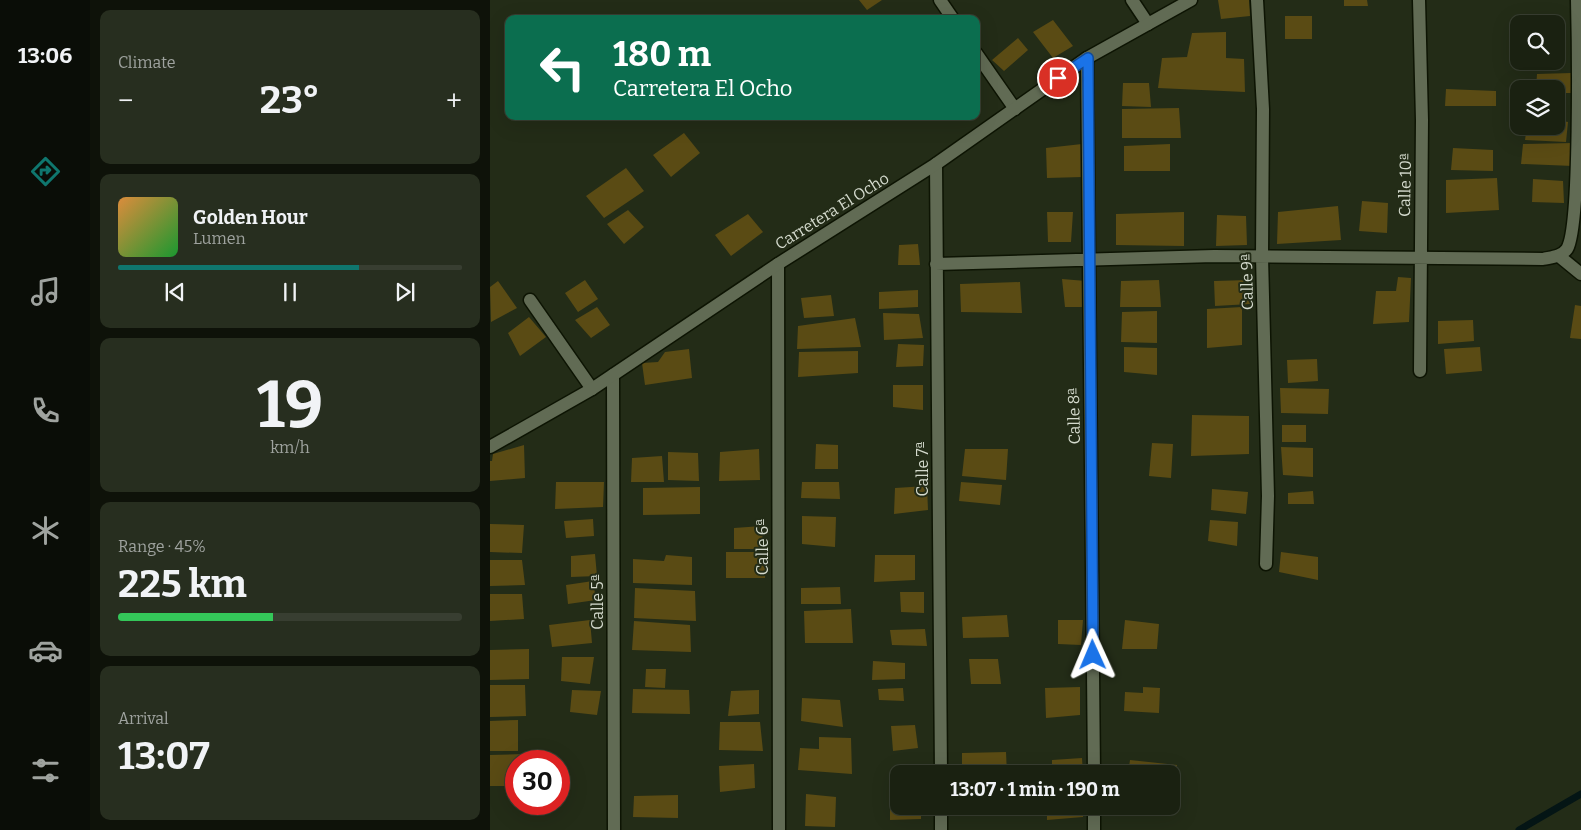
<!DOCTYPE html>
<html lang="en">
<head>
<meta charset="utf-8">
<style>
  :root { --surface:#1a2111; --page:#272e1f; --text:#f1f3f6; --muted:#9fa39f; --line:#383e31; --accent:#0f766e }
  body { margin:0; font-family:Bitter,serif; background:var(--page); color:var(--text); height:100vh; display:flex; flex-direction:column; font-size:19px; white-space:nowrap }
  * { box-sizing:border-box; margin:0 }
  p { font-size:16px; color:var(--muted) }
  .icon { flex:none; width:28px; height:28px; fill:none; stroke:currentColor; stroke-width:2; stroke-linecap:round; stroke-linejoin:round }
  .map { position:relative; flex:1; overflow:hidden }
  .sheet { display:flex; flex-direction:column; gap:10px; padding:10px; background:#0e1209; width:400px }
  .sheet>* { flex:none }
  .banner { position:absolute; left:15px; top:15px; width:475px; height:105px; border-radius:10px; box-shadow:0 5px 20px #0002,0 0 0 1px var(--line); background:#0b6e4f; color:#fff; overflow:hidden }
  .fabs { position:absolute; left:1020px; top:15px; display:grid; gap:10px }
  .fabs a { display:grid; place-items:center; width:55px; height:55px; border-radius:10px; background:var(--surface); box-shadow:0 5px 20px #0002,0 0 0 1px var(--line); font-size:25px }
  .speed { position:absolute; left:15px; top:750px; display:flex; gap:10px; font-size:25px; font-weight:700; text-align:center }
  .speed>* { display:grid; place-content:center; width:65px; height:65px; border-radius:50%; background:var(--surface); box-shadow:0 5px 20px #0002,0 0 0 1px var(--line); line-height:1 }
  .speed .limit { border:8px solid #d22; background:#fff; color:#111 }
  .pin { position:absolute; display:grid; place-items:center; width:42px; height:42px; color:#fff; margin:-21px; border:2px solid #fff; border-radius:50%; box-shadow:0 1px 5px #0007 }
  .me { position:absolute; width:55px; margin:-28px; rotate:359deg; stroke-linejoin:round; filter:drop-shadow(0 0 4px #0008) }
  .turn { display:flex; align-items:center; gap:18px; height:105px; padding:0 25px; font-size:22px }
  .turn .icon { width:65px; height:65px; stroke-width:2.5 }
  .turn b { display:block; font-size:35px; line-height:42px }
  .big { font-size:38px; font-weight:700; line-height:1.1 }
  .sheet .card { flex:1; display:flex; flex-direction:column; justify-content:center; gap:8px; min-width:0; padding:0 18px; border-radius:10px; background:var(--page) }
  .sheet .dial { align-items:center; gap:0 }
  .dial b { font-size:65px; line-height:1 }
  .song { display:flex; align-items:center; gap:15px }
  .cover { width:60px; height:60px; border-radius:8px; background:linear-gradient(135deg,hsl(30 70% 55%),hsl(130 70% 35%)) }
  .played { height:5px; border-radius:2px; background:linear-gradient(90deg,var(--accent) 70%,var(--line) 70%) }
  .keys { display:flex; justify-content:space-around; direction:ltr }
  .heat { display:flex; justify-content:space-between; align-items:center; font-size:28px; direction:ltr }
  .charge { height:8px; border-radius:4px; background:linear-gradient(90deg,#34c759 45%,var(--line) 0) }
  .trip { position:absolute; left:400px; top:765px; width:290px; height:50px; border-radius:10px; background:var(--surface); box-shadow:0 5px 20px #0002,0 0 0 1px var(--line); font-weight:700; line-height:50px; text-align:center }
  main { display:flex; flex:1; min-height:0 }
  .menu { display:flex; flex-direction:column; width:90px; justify-content:space-around; align-items:center; background:#0a0d07; color:var(--muted) }
  .menu .icon { width:35px; height:35px }
  .menu .selected { color:var(--accent) }
  .menu b { font-size:22px; color:var(--text) }
  .map>svg:first-child { display:block }
</style>
</head>
<body>
<main>
<nav class="menu">
<b>13:06</b>
<svg class="icon selected" aria-label="directions" viewBox="0 0 24 24"><path d="M12 3l9 9-9 9-9-9zM9 14v-3h6M13 9l2 2-2 2"/></svg>
<svg class="icon" aria-label="music" viewBox="0 0 24 24"><path d="M9 18V5l10-2v13"/><circle cx="6" cy="18" r="3"/><circle cx="16" cy="16" r="3"/></svg>
<svg class="icon" aria-label="phone" viewBox="0 0 24 24"><path d="M5 4h4l2 5-3 2q2 4 5 5l2-3 5 2v4C11 20 4 13 5 4z"/></svg>
<svg class="icon" aria-label="climate" viewBox="0 0 24 24"><path d="M12 3v18M4 7l16 10M4 17L20 7"/></svg>
<svg class="icon" aria-label="car" viewBox="0 0 24 24"><path d="M5 17H2v-5l4-1 3-4h7l3 4 3 1v5h-3M9 17h6M6 11h13"/><circle cx="7" cy="17" r="2"/><circle cx="17" cy="17" r="2"/></svg>
<svg class="icon" aria-label="filters" viewBox="0 0 24 24"><path d="M4 7h16M4 17h16"/><circle cx="9" cy="7" r="2"/><circle cx="15" cy="17" r="2"/></svg>
</nav>
<section class="sheet">
<div class="card"><p>Climate</p>
<div class="heat"><a>−</a><b class="big">23°</b><a>+</a></div>
</div>
<div class="card">
<div class="song"><i class="cover"></i><div><b>Golden Hour</b><p>Lumen</p></div></div>
<div class="played"></div>
<div class="keys"><svg class="icon" aria-label="previous" viewBox="0 0 24 24"><path d="M18 5L8 12l10 7zM5 5v14"/></svg><svg class="icon" aria-label="pause" viewBox="0 0 24 24"><path d="M8 5v14M16 5v14"/></svg><svg class="icon" aria-label="next" viewBox="0 0 24 24"><path d="M6 5l10 7-10 7zM19 5v14"/></svg></div>
</div>
<div class="card dial"><b>19</b><p>km/h</p></div>
<div class="card"><p>Range · 45%</p><b class="big">225 km</b><div class="charge"></div></div>
<div class="card"><p>Arrival</p><b class="big">13:07</b></div>
</section>
<div class="map">
<svg width="1091" height="830" viewBox="0 0 1091 830">
  <rect width="100%" height="100%" fill="#232c17"/>
  <g fill="none" stroke-linecap="round" stroke-linejoin="round">
    <path stroke="#041515" stroke-width="7" d="M1029,830L1091,794"/>
  </g>
  <path fill="#5a4b14" d="M369,0H392L377,10Z
    M728,0H759L760,16L731,19Z
    M854,0H877L878,6H854Z
    M795,16H822V39H795Z
    M563,20L583,46L563,58L543,32Z
    M736,32V58L754,59L755,92L668,88L672,58L697,57L702,33Z
    M528,38L538,50L514,71L502,60Z
    M1081,73V93H1066V89H1046L1047,74Z
    M633,83H659L661,107L632,106Z
    M956,89L1006,91V106H955Z
    M689,108L691,138H632V109Z
    M1066,120L1078,122L1076,142L1035,140L1037,126H1066Z
    M194,133L210,153L181,177L163,155Z
    M1083,143V166L1031,164L1033,144Z
    M592,144L593,177L557,178L556,148Z
    M680,144V171H634V146Z
    M963,148L1003,150V171L961,170Z
    M136,168L154,191L114,218L96,196Z
    M1007,178L1009,210L956,213V180Z
    M1043,179L1073,181L1074,203L1042,202Z
    M872,201L898,203L897,233L869,231Z
    M848,206L851,240L787,244L788,212Z
    M138,210L154,227L134,244L117,224Z
    M557,212H583L581,242H558Z
    M694,212V246L626,245V214Z
    M258,214L273,232L241,256L225,235Z
    M727,215L756,216L757,245L726,246Z
    M428,244L430,265H408L409,245Z
    M908,277L921,278L919,322L883,324L886,291H906Z
    M572,279L596,281L595,307H575Z
    M95,280L108,299L88,312L75,293Z
    M669,280L671,307H630L631,281Z
    M759,280L760,304L725,306L724,281Z
    M8,281L27,308L1,322L0,287Z
    M530,282L532,313L471,312L470,284Z
    M428,290V307L389,309V292Z
    M341,295L344,316L314,318L311,298Z
    M1085,305L1091,306V339L1080,338Z
    M107,307L120,325L101,338L85,320Z
    M752,307V345L717,348V309Z
    M667,311V343L631,342L632,312Z
    M393,313L429,314L433,338L394,340Z
    M39,317L56,337L30,356L18,333Z
    M365,318L371,347L307,349L308,326Z
    M983,320L984,341L948,344V321Z
    M408,344L434,345L433,366L406,367Z
    M634,347L667,348V375L634,372Z
    M990,347L992,371L956,374L954,349Z
    M199,349L202,378L155,385L152,363L168,362L175,352Z
    M368,351V373L308,377L309,352Z
    M827,359L828,381L798,383L797,360Z
    M403,385H433V410L403,407Z
    M790,388L839,389L838,414L791,413Z
    M702,415L759,416V454L701,456Z
    M792,425H816V442H792Z
    M662,443L683,444L681,478L659,476Z
    M326,444L348,445V469H325Z
    M34,445L35,478L0,481V461H2L3,454Z
    M791,447L823,448V477L793,475Z
    M269,449L270,480L229,481L230,452Z
    M475,449H518L516,480L472,476Z
    M178,452L208,453L209,481L178,480Z
    M172,456L174,482H141L142,458Z
    M66,482H114L113,507L65,509Z
    M312,482H349L350,499L311,498Z
    M471,482L512,485L510,505L469,501Z
    M437,486L438,510L404,514L405,488Z
    M210,487V514L153,515V488Z
    M722,489L758,492L756,514L721,510Z
    M823,491L824,504H798V493Z
    M312,516L346,517L345,547L312,544Z
    M103,519L104,536L76,538L74,521Z
    M720,520L748,522L747,546L718,541Z
    M0,524L34,525L32,553L0,552Z
    M272,526L273,549H244V528Z
    M236,552H276L275,578H236Z
    M791,552L828,557V580L789,572Z
    M105,554L107,576L81,577V556Z
    M176,555L202,557V585L143,583V559L174,561Z
    M385,555H425V580L384,582Z
    M0,560H32L35,585L0,586Z
    M103,581L106,600L78,604L76,585Z
    M350,587L351,604H311V588Z
    M145,588L205,591L206,621L144,618Z
    M410,592H434V613L411,612Z
    M0,594H32L34,619L0,621Z
    M361,609L363,643H315L314,611Z
    M517,615L519,637L473,638L472,617Z
    M100,620L102,643L62,647L59,625Z
    M568,620H593L591,645L568,644Z
    M635,620L669,624L667,649H632Z
    M144,621L200,625L201,652L142,650Z
    M435,629L437,646L402,645L400,630Z
    M39,649V679L0,680V650Z
    M72,657H104L100,684L71,681Z
    M479,659H508L511,684H481Z
    M383,661L415,663V679L382,680Z
    M156,669H176L175,688L155,687Z
    M0,685H35L36,716L0,717Z
    M590,687V715L556,718L555,688Z
    M653,687L670,688L669,713L634,711L635,692L653,693Z
    M413,688L414,701L389,700L388,689Z
    M143,689L199,690L200,714L142,713Z
    M82,690L111,691L107,715L80,712Z
    M269,690V714L238,716L241,691Z
    M312,698L350,700L353,727L311,721Z
    M28,720V751H0V721Z
    M230,722H270L273,751L229,750Z
    M425,725L428,748L403,751L401,726Z
    M329,737L361,738L362,774L308,770L310,748L329,749Z
    M516,752L517,774H472V753Z
    M34,754V761H26V786H0V755Z
    M592,758L593,774H562V760Z
    M640,760L687,765L683,793H681V774H638Z
    M264,764L265,788L230,792L229,766Z
    M316,794L346,797L345,827L315,826Z
    M188,795V818L143,817L144,796Z
    M409,795V806H431V819L400,820V796Z
    M557,806H593V817L557,820Z"/>
  <g fill="none" stroke-linecap="round" stroke-linejoin="round">
    <defs>
      <path id="minor" d="M450,0L463,19
        M642,0L658,24
        M767,0L773,109L772,257L778,496L776,564
        M929,0L932,120L930,371
        M486,53L525,109
        M597,58L604,774
        M446,164L451,774
        M1069,256L1091,274
        M288,264L289,830
        M446,264L724,256L1053,259C1062,257 1071,257 1077,249C1091,226 1088,40 1087,0
        M40,300L102,389
        M123,375L124,830
        M451,806V830
        M604,806V830"/>
      <path id="tertiary" d="M0,447L102,389L288,264L446,164L597,58L701,0"/>
    </defs>
    <use href="#minor" stroke="#0d1403" stroke-width="15"/>
    <use href="#tertiary" stroke="#0d1403" stroke-width="15"/>
    <use href="#minor" stroke="#616b54" stroke-width="12"/>
    <use href="#tertiary" stroke="#616b54" stroke-width="12"/>
  </g>
  <g fill="none" stroke-linecap="round" stroke-linejoin="round">
    <defs>
      <path id="route" d="M568,78L598,58L603,655"/>
    </defs>
    <use href="#route" stroke="#114b97" stroke-width="12"/>
    <use href="#route" stroke="#1a73e8" stroke-width="9"/>
  </g>
  <g text-anchor="middle" dominant-baseline="central" stroke-width="4" stroke-linejoin="round" paint-order="stroke">
    <g font-size="16" fill="#d4dacd" stroke="#232c17">
      <text transform="translate(915 185) rotate(-89)">Calle 10ª</text>
      <text transform="translate(342 211) rotate(-32)">Carretera El Ocho</text>
      <text transform="translate(757 282) rotate(-91)">Calle 9ª</text>
      <text transform="translate(584 416) rotate(-91)">Calle 8ª</text>
      <text transform="translate(432 469) rotate(-90)">Calle 7ª</text>
      <text transform="translate(272 547) rotate(-90)">Calle 6ª</text>
      <text transform="translate(107 602) rotate(-90)">Calle 5ª</text>
    </g>
  </g>
</svg>
<div class="fabs">
<a><svg class="icon" aria-label="search" viewBox="0 0 24 24"><circle cx="10" cy="10" r="6"/><path d="M15 15l6 6"/></svg></a>
<a><svg class="icon" aria-label="layers" viewBox="0 0 24 24"><path d="M12 4l9 5-9 5-9-5zM3 14l9 5 9-5"/></svg></a>
</div>
<div class="speed"><div class="limit">30</div></div>
<div class="pin" style="left:568px;top:78px;background:#d93025"><svg class="icon" aria-label="arrive" viewBox="0 0 24 24"><path d="M6 21V4h12l-3 4 3 4H6"/></svg></div>
<svg class="me" style="left:603px;top:655px" viewBox="-20 -20 40 40"><path d="M0-17L14 15 0 8-14 15z" fill="#1a73e8" stroke="#fff" stroke-width="4"/></svg>
<div class="trip">13:07 · 1 min · 190 m</div>
<div class="banner">
<div class="turn"><svg class="icon" aria-label="left" viewBox="0 0 24 24"><path d="M17 20v-9H6M10 6l-5 5 5 5"/></svg><div><b>180 m</b>Carretera El Ocho</div></div>
</div>
</div>
</main>
</body>
</html>
